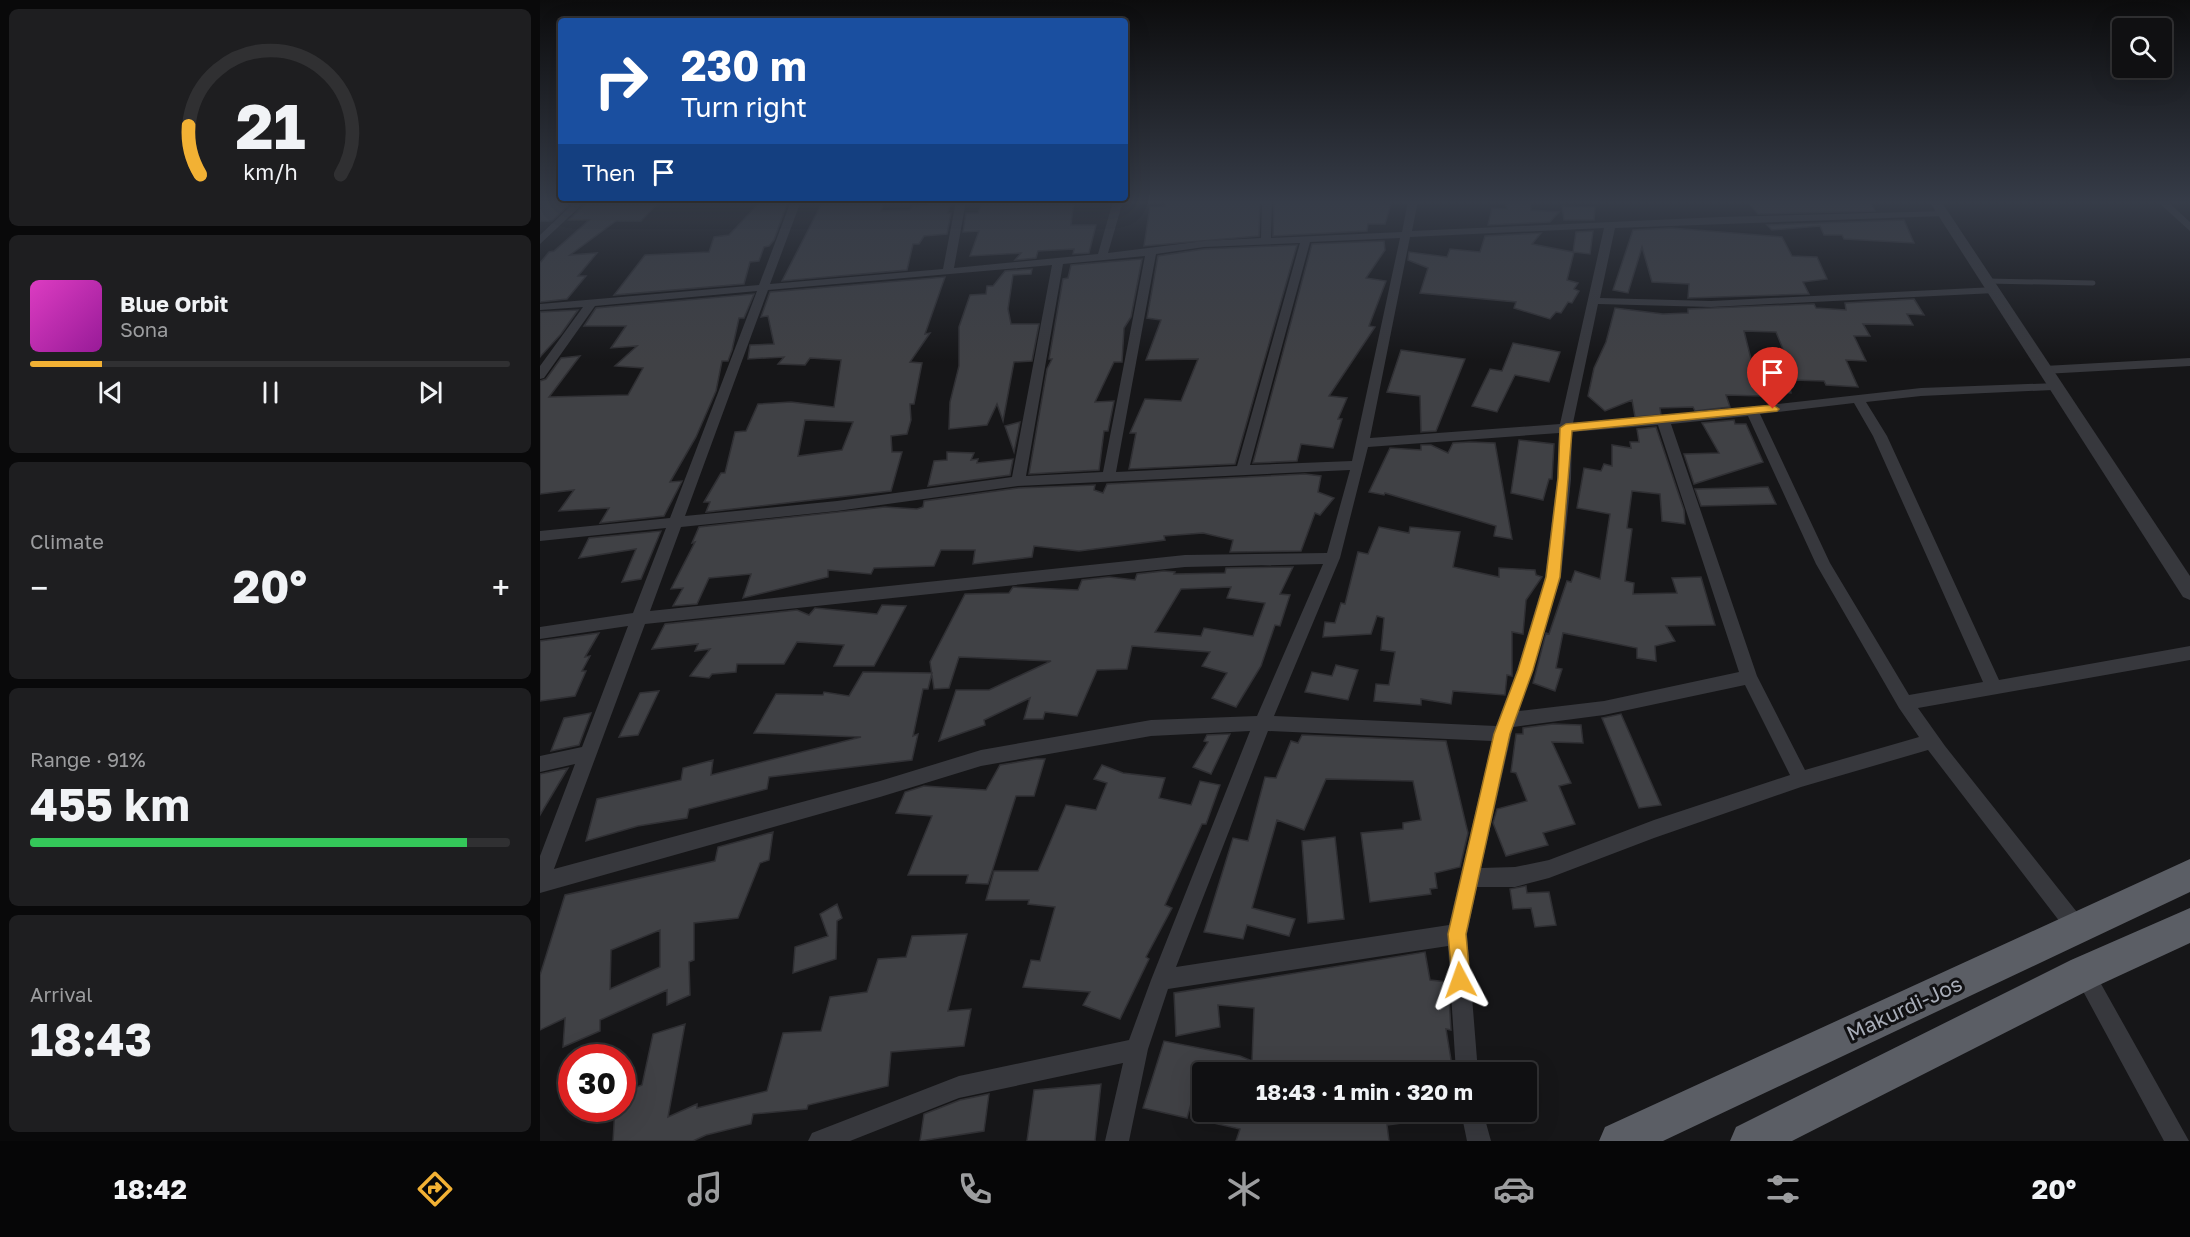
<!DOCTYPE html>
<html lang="en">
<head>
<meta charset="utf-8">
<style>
  :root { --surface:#101012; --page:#1e1e20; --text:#f1f3f6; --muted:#9c9d9f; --line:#303032; --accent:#f2b134 }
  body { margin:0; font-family:"Golos Text",sans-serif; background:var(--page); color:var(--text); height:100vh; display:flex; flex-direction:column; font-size:22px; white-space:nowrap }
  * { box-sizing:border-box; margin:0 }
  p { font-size:20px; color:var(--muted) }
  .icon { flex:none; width:33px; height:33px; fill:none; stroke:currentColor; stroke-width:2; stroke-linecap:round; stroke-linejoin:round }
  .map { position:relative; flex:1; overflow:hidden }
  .side { display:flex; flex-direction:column; gap:9px; padding:9px; background:#09090a; width:540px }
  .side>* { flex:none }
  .banner { position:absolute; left:18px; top:18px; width:570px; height:183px; border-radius:6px; box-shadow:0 6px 24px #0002,0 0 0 2px var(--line); background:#1a4fa0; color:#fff; overflow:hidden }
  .buttons { position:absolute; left:1572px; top:18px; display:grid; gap:12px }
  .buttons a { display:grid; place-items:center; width:60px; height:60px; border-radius:6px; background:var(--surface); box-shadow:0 6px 24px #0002,0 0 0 2px var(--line); font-size:30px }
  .speed { position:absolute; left:18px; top:1044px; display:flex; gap:12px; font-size:30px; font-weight:700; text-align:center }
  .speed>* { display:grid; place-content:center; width:78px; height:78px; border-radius:50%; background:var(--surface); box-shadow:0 6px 24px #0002,0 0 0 2px var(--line); line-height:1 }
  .speed .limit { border:9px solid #d22; background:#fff; color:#111 }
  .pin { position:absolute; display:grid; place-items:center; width:51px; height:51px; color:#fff; margin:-62px -26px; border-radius:50% 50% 50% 0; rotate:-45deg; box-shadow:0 0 6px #0007 }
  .pin .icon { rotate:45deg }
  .me { position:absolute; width:66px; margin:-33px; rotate:356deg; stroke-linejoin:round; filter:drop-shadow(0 0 4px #0008) }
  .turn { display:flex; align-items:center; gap:21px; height:126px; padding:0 24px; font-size:27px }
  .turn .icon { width:78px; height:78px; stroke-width:2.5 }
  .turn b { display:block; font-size:42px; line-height:51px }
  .then { display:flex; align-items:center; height:57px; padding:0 24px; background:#0003; gap:12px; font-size:22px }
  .big { font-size:45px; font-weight:700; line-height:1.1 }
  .side .widget { flex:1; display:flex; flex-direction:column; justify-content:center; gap:9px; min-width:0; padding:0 21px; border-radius:9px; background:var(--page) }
  .side .dial { align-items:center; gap:0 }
  .dial svg { height:156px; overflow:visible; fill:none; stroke:var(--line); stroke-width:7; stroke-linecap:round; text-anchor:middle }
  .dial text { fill:var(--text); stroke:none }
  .song { display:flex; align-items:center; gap:18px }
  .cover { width:72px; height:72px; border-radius:9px; background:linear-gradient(135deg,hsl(310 70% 55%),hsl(300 70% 35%)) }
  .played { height:6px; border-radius:3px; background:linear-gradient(90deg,var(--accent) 15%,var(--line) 15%) }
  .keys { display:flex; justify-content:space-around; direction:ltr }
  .heat { display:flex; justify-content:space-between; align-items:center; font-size:33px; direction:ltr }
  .charge { height:9px; border-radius:4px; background:linear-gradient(90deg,#34c759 91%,var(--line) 0) }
  .trip { position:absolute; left:652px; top:1062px; width:345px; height:60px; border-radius:6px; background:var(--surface); box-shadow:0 6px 24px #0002,0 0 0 2px var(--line); font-weight:700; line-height:60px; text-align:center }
  .dock { display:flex; height:96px; justify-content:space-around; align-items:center; background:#060607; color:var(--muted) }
  .dock .icon { width:42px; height:42px }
  .dock .on { color:var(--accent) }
  .dock b { font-size:27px; color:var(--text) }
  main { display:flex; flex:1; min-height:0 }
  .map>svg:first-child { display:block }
</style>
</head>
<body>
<main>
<section class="side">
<div class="widget dial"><svg viewBox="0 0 100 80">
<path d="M14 69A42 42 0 1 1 86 69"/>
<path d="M14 69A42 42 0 0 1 8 44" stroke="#f2b134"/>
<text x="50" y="56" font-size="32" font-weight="700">21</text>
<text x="50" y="72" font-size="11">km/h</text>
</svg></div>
<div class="widget">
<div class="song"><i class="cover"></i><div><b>Blue Orbit</b><p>Sona</p></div></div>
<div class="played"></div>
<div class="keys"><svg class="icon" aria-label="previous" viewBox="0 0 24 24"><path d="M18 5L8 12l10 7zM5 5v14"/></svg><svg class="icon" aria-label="pause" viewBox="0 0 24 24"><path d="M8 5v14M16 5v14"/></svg><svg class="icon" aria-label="next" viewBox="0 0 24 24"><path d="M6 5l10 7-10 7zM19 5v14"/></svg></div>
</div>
<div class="widget"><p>Climate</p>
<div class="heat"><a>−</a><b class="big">20°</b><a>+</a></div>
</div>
<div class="widget"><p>Range · 91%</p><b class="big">455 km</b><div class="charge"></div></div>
<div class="widget"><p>Arrival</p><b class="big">18:43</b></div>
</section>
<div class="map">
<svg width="1650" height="1141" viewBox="0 0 1650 1141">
  <rect width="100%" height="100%" fill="#161618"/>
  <path fill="#404145" stroke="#303034" stroke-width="1.5" fill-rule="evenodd" d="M0,201H33L12,221H0Z
    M48,201H120L101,221H76L30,255L57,253L38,276H46L27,299L0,302V263L9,252L14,251L49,220H29Z
    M221,201H246L247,204L234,240L229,246L224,247L219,261L210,262L204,284L74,295L105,255L169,252L174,237L189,235Z
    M283,201H344L341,211L370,210L372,206L387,205L389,201H411L408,213H411L407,234L384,236L379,244H373L367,270L242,281Z
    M443,201H534L531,225H556L549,253L533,254L534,249L498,251L496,258L475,260L481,253L430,256L439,231L423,232L426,213H438Z
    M627,201H720L719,236L604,246L610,207L625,206Z
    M734,201H803L851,204L845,224H828L827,231L733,236Z
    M965,201H990L991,210L1019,212L1010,222L948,225L952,208L967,209Z
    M1207,201H1330L1335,211L1218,214Z
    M1022,206L1055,207L1054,220H1024Z
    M1364,220L1374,243L1304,239L1302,235H1284L1280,226L1232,230L1227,225Z
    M1131,228L1242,237L1252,256L1277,257L1287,279L1263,282L1269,294L1148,298L1149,284L1112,282L1102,247L1088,293L1073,290L1093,230Z
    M1053,231L1050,254L1034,252L1027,280L1038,283L1034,289L1039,291L1032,303L1028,302L1021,313L1016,312L1010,319L974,308L976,302L880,293L888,268L868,260L869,252L907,257L910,249L940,252L945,236L1001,233L992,244L1033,252L1036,232Z
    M844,241L845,250L826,278L846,281L829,326L835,327L789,396L807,398L798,419H802L793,448L761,444L757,461L713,463L772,244Z
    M757,245L695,464L589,469L596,433H590L605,399L641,401L658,359L606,360L621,320L607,318L618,256L664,249Z
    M602,259L591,317L584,328L582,362H574L555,402L574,401L568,431H564L559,470L489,474L507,369L512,359H509L523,279L528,278L531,265Z
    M492,269L491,274L473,275L468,309L471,324H499L492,361L474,362L463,421L457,404L447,425L409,429L410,402L419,366V327L430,295L446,294L447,286H453L465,271Z
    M405,277L385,334L390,333L370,362L382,363L374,404H370L371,420L367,434L351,436L352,452H362L351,491L166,512L170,502H164L181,473H185L195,432L206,431L218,404L251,402L294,407L301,360L270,358L265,365L238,364L244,357L208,359L210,345L234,344L228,316L221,317L230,292ZM265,420L313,422L302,450L258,456Z
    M214,294L204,318H199L192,350L188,361H182L176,391L156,437L130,482L142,481L124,516L60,523L69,508L19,511L34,490L0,494V381L6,379L21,358L40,356L9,397L88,395L103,368L75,366L97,346L71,348L86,326H44L56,308Z
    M1374,299L1384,315L1367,314L1373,325L1323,324L1330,336H1314L1326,361L1306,360L1318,387L1286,385L1284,381L1253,380L1254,383L1249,382L1251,393L1219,390L1222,396L1186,395L1190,407L1155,411L1153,407L1120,408L1121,415L1095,417L1092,400L1065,411L1048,396L1054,368L1066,342L1075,308L1123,314L1148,313V309L1274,304L1276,308L1306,310L1305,303ZM1204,331L1236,332L1249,364L1211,359Z
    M38,310L21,334L0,357V312Z
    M973,343L1020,352L1009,382L975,375L957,412L932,406L950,369L962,371Z
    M861,350L925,359L896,431L881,432L880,396L847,392Z
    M1194,420L1195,424H1206L1223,462L1154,484L1144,454L1179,453L1162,423Z
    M480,422L474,452L465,426Z
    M1116,427L1144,510L1145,524L1122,521L1120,494L1092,491L1087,528L1092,529L1085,581L1094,583L1093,594L1137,593L1132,578L1161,577L1175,625L1126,626L1135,641L1115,646L1116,661L1097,658V648L1023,633L1016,668L1022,669L1015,691L993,683L1006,633L1009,634L1027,581L1031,582L1035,571L1060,579L1070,514L1037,508L1044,468L1061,471L1064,464L1072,466V445L1091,448L1090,442H1099L1097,429Z
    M979,440L1014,444L1012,479H1009L1003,500L971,493Z
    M930,442L955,443L972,539L954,536L956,526L845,493L844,495L829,492L850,448L881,450V445H891L908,453L913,443Z
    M407,452L434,453L431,460L438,459L437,463L473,459L470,475L388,486L394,461L407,460Z
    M765,474L781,476L778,492L794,498L780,515L775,513L761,551L690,552L693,540L663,533L624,536L625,540L539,551L494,546L492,557L433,564L435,550H401L394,566L334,568L331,574L288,570V577L203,598L211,574L169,578L157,604L133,606L143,588L131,589L155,542L152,543L159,527L345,507L377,509L383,507L384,501L478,488L555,485L554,490L563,493L567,484Z
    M1228,487L1236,504L1161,506L1155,489Z
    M839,527L869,533L870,527L920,532L913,567L959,577V568L995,570L996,575L1002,577L986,600L983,634L972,632V676L967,675L965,695L913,691L911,704L881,699V705L834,701L836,684L849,685L855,652L841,650L844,618L837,616L831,634L783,637L785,622L795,623L801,603L805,604L818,552L828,554Z
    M121,531L101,579L82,582L96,549L39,558L49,538Z
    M753,567L740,594L750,595L740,626L735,625L721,666L696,707L672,698L687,673L662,666L670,652L592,646L587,669L557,670L537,716L505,712L503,719H484L490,698L444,720L445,725L399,741L416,690H449L511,661L419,657L409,688L394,689L390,662L425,594L469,593L473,587L538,590L542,580L569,577L595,580L597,574L624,571L635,572L634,574L685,573L686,568ZM691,587L687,598L725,603L713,636L664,628L661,636L615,632L641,589Z
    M342,605L366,606L334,666H294L304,645L257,642L244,664H197L196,672L172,674L169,678L150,676L170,649L155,651L158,644L112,649L125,624L257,610L269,615L275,608L337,614Z
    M59,633L45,657L50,656L42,671H46L35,696L0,701V641Z
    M796,665L818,670L808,700L765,692L772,672L792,676Z
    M323,672L392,673L388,689H383L373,736L378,734L372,760L229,777L227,789L149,809L147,818L98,826L46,841L57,799L141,780L143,768L173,760L171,775L321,737L214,733L236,694L283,695L284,692L309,696Z
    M119,691L98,735L79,737L100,693Z
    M51,713L39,745L11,751L24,718Z
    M1081,714L1121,805L1099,808L1062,718Z
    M1013,724L1041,725L1043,743L1012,742L1031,783L1019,786L1035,824L1003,833L1008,845L966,856L953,823L957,809L987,801L976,773L971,772L976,734H983V728Z
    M690,734L671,774L653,767L668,742L664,741L667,735Z
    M762,735L906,741L928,833L920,867L895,873L897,888L890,889L891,894L830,902L821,833L863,829V823L881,820L873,781L786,779L764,830L737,820L712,908L755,919L749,936L707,925L703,939L664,932L693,838L708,841L725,777L736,778L751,741L758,743Z
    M496,759H505L494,796H476L448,884L426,883L428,875H368L392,816L356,813L365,792L384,786L446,790L460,765Z
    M562,765L583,773L625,778L619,798L651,805L660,781L680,785L666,824H662L625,905L632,908L606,957L609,959L580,1019L543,1005L550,992L483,987L491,960L500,961L515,907L488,904L489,900H446L454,871H498L526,805L556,810L567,783L554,779Z
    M28,768L0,815V774Z
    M233,832L229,860L220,863L198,918L154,923V960L149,962L150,995L127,1005V990L60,1020V1031L23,1047L25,1018L0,1030V975L25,895L175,861L178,847ZM120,930V967L70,989L71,950Z
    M795,837L804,919L768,923L762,841Z
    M986,886L987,893L1009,892L1016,925L995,927L991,908L973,909L970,889Z
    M297,904L302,918L297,921L296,959L253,973L255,947L288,936L280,914Z
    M427,934L408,1011L431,1009L424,1046L351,1052L348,1086L268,1105L267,1109L213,1114L211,1124L166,1135L153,1141H73L75,1108H82V1093L102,1085L113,1034L145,1024L128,1117L157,1104V1108L227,1091L243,1033L281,1031L290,997L327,992L338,959L366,957L372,936Z
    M885,952L890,980L908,982L911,1030L906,1029L913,1072H848V1069L720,1065L734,1072H660L647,1118L603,1108L624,1041L700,1056L712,1061L714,1008L678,1005L680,1027L636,1036L634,993Z
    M561,1084L555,1141H487L494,1090Z
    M449,1094L444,1131L380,1141L384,1114L420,1100Z
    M652,1112H876L877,1121L847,1125L849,1141H696L700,1129L651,1118Z"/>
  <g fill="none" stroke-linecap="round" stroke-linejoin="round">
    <path stroke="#37383d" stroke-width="5" d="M1447,281L1553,283"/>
    <path fill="#37383d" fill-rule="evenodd" d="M36,201H46L0,244V235Z
      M251,201H261L230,284L403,269L416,201H426L414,268L558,254L573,201H583L568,253L664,241L721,238L722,201H732L731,238L862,232L868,201H878L872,231L1180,217L1406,211V215L1403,216L1075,228L1060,298L1171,301L1455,287L1460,290L1455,293L1171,307L1058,304L1033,423L1123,417L1381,388L1517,383V389L1513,390L1381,396L1326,402L1347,436L1459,680L1650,646V660L1378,708L1405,746L1544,921L1547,928L1544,935L1537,938L1530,935L1388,750L1261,787L1114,838L1009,878L975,887H937L927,934L938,1072H916L908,946L628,989L608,1049L589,1141H565L583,1063L419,1098L310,1141H268L272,1133L419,1076L589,1040L611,980L710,731L611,736L441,766L340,797L0,893V856L35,764L0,772V756L42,747L88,626L0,639V627L93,613L126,528L0,541V531L130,518L217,291L55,306L4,378L0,379V366L43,307L0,310V304L219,285ZM1064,228L1020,424L830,438L870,237ZM860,238L812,461L710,465L770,242ZM760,243L697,466L576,472L616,254L664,247ZM605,256L563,472L486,476L523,264ZM512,265L472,477L297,501L145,516L228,290ZM1314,403L1333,436L1443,682L1369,695L1290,563L1220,414ZM1208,416L1276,564L1359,708L1379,737L1265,770L1217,676L1131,424ZM1118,425L1199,672L1064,701L979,711L1021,577L1031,479L1032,432ZM1019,433L1017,479L1005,577L977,670L956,726L734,716L800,558L828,447ZM810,470L787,553L645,555L110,611L141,527L297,511L478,486ZM783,564L717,716L611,720L441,750L340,781L14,869L105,624L645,567ZM1205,685L1250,775L1114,820L1009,860L975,867L941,868L973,727L1064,715ZM728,731L952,741L909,925L636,967Z
      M1617,201H1627L1650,222V231Z
      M1650,358V366L1504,374L1498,370L1504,366Z
      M1544,963L1551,966L1649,1141H1624L1537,980L1534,973L1537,966Z
      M921,1112H943L951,1141H927Z"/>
    <path fill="#37383d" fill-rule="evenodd" d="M1389,201H1401L1650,576V600L1643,597Z"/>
    <path fill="#5b5e65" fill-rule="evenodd" d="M1650,859V892L1123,1141H1059L1065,1127Z
      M1650,908V943L1557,986L1252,1141H1190L1196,1127L1531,960Z"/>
  </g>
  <linearGradient id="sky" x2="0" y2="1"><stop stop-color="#0c0c0d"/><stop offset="0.56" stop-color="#363c48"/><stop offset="1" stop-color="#363c48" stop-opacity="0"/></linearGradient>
  <rect width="1650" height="361" fill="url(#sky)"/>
  <path fill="#f2b134" stroke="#9d7322" stroke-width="1.5" d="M1233,405L1239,409L1237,411L1032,431L1020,577L993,670L970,734L926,934L930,980L927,987L920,990L913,987L908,934L954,734L978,670L1006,577L1018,478L1020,428L1026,424Z"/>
  <g text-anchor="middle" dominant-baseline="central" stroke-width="6" stroke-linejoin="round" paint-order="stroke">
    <g font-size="21" fill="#a8adb8" stroke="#111113">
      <text transform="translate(1364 1008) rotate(-25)">Makurdi-Jos</text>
    </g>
  </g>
</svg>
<div class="buttons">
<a><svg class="icon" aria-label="search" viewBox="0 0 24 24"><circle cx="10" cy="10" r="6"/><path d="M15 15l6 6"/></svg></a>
</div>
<div class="speed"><div class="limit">30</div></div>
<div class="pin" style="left:1233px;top:409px;background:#d93025"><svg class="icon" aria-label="arrive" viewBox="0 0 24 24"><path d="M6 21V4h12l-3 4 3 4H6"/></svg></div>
<svg class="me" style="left:920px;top:980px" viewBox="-20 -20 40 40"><path d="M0-17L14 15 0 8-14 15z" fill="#f2b134" stroke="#fff" stroke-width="4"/></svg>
<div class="trip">18:43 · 1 min · 320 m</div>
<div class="banner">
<div class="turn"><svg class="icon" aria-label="right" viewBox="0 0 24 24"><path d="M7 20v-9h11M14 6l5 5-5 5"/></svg><div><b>230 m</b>Turn right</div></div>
<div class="then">Then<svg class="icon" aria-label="arrive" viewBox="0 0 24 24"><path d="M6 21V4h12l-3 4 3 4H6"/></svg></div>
</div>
</div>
</main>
<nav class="dock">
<b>18:42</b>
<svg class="icon on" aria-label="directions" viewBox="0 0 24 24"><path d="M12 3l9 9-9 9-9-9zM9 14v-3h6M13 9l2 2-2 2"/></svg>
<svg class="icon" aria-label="music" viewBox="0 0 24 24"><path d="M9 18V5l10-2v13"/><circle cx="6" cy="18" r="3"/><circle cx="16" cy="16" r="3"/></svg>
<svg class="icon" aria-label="phone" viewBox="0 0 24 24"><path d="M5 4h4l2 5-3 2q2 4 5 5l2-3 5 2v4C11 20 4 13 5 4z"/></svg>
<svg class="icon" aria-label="climate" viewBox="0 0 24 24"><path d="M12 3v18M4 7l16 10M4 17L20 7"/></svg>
<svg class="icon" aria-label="car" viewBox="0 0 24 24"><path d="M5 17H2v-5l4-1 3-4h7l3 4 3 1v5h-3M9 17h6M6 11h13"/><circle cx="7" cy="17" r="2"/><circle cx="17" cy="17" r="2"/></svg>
<svg class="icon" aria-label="filters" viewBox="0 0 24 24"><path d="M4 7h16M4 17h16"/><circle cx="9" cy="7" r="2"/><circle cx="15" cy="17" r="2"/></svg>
<b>20°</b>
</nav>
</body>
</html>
